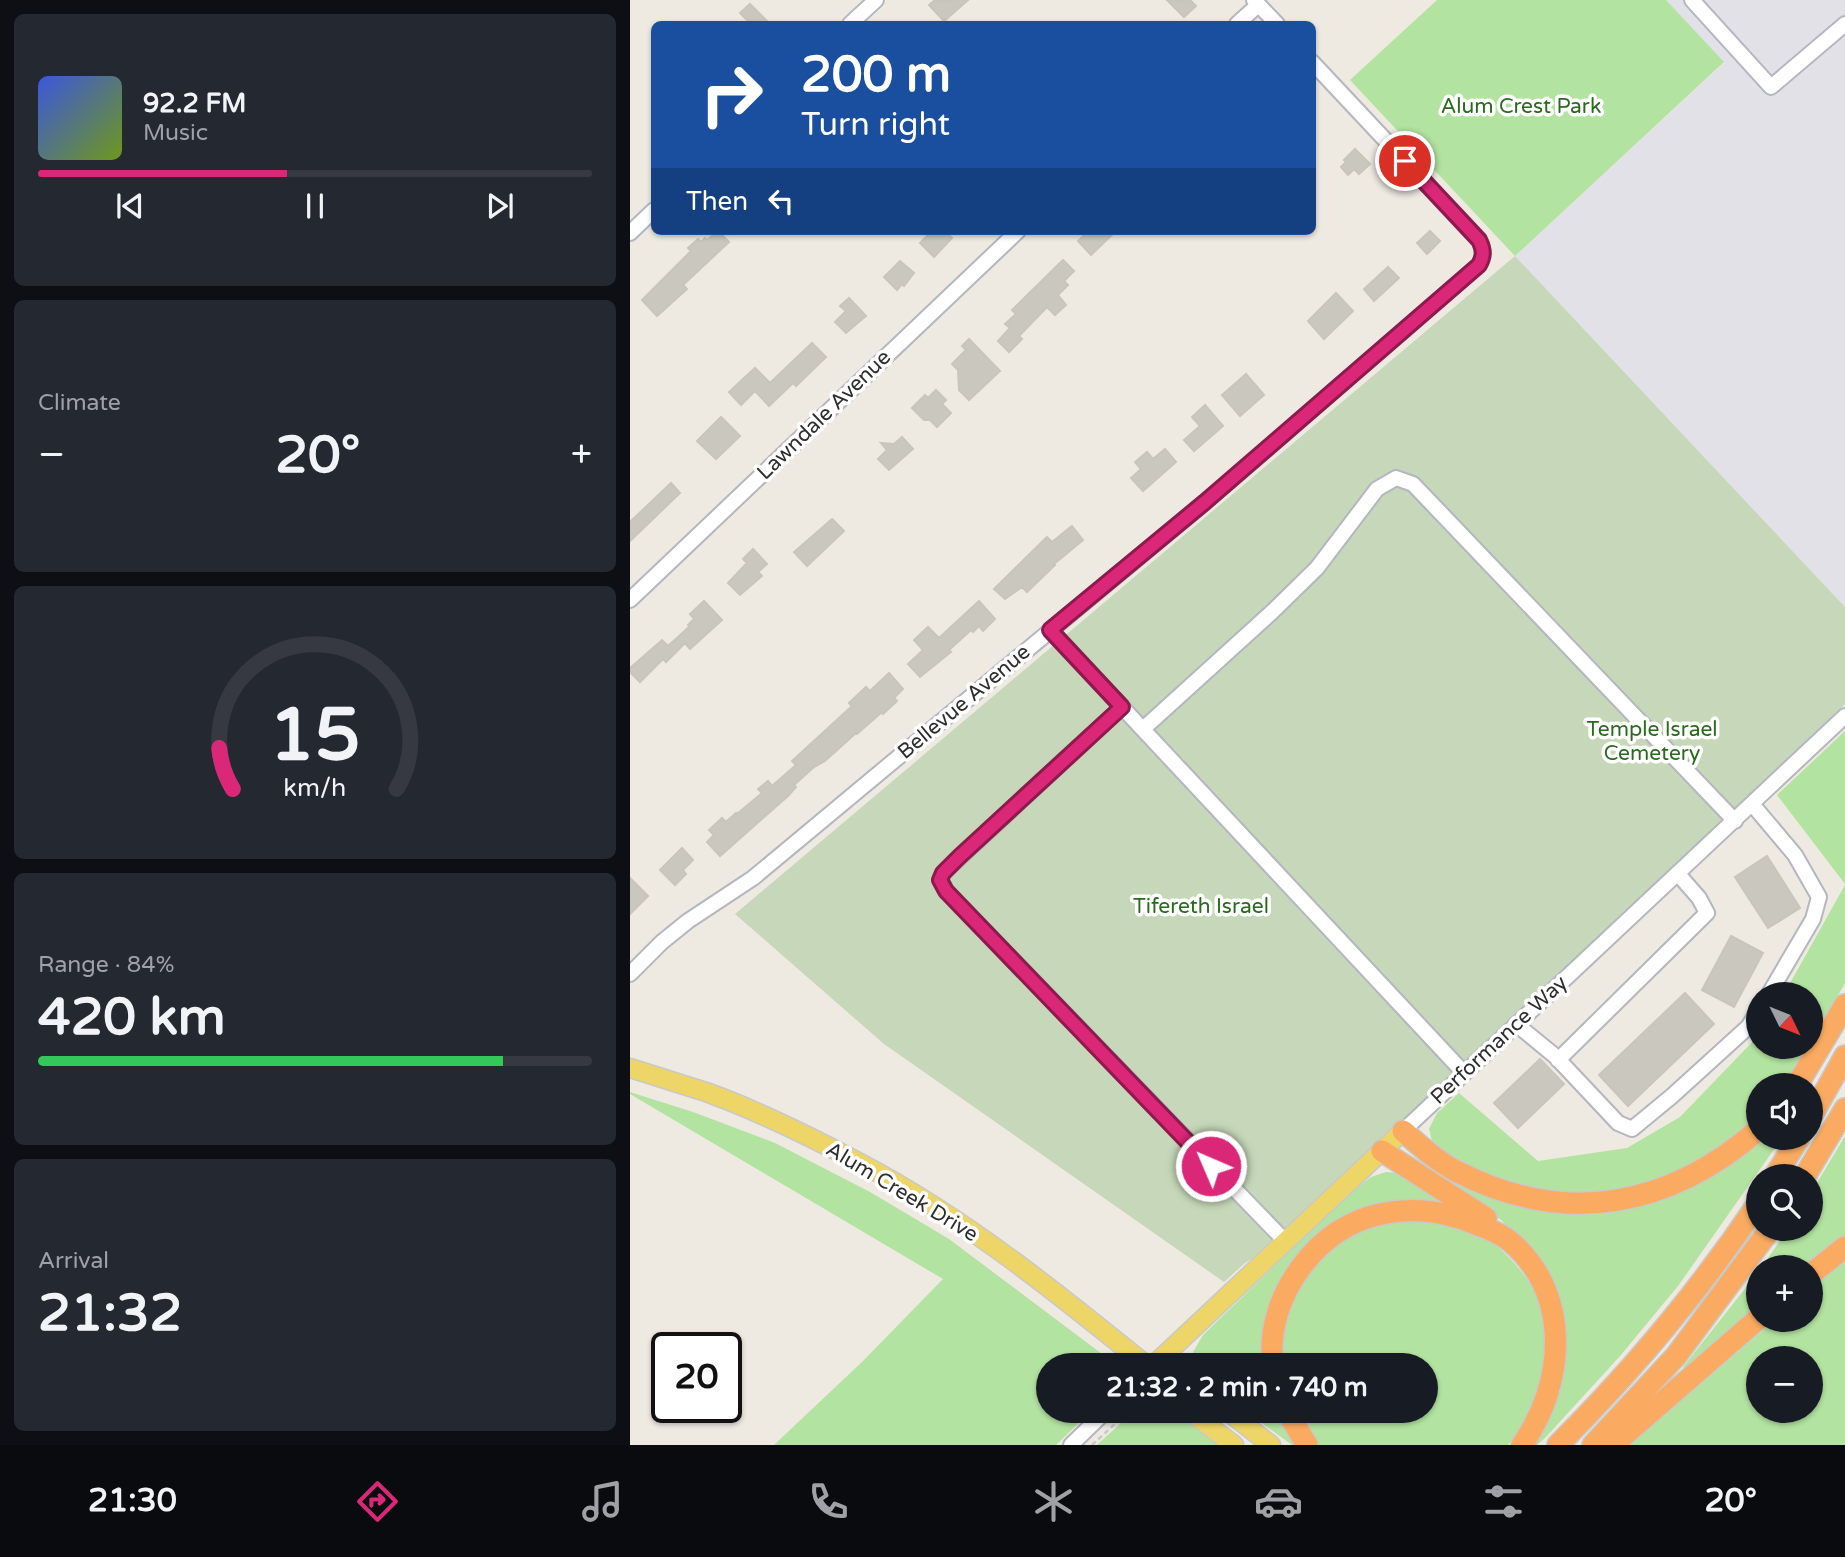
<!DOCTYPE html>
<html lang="en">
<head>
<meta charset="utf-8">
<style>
  :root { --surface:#171b24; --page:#242831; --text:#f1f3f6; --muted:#9ea1a6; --line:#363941; --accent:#db2777 }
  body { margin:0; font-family:"Varela Round",sans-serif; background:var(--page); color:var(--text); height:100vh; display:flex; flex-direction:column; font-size:26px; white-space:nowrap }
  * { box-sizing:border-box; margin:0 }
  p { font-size:23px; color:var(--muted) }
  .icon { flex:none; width:38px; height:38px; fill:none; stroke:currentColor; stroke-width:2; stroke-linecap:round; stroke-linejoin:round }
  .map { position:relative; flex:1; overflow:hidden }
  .details { display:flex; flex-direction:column; gap:14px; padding:14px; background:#0d0f14; width:630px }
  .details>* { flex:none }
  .top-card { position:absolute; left:21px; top:21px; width:665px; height:214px; border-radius:10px; box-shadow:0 2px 5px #0004; background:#1a4fa0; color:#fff; overflow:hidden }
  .needle { width:46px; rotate:133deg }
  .fabs { position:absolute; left:1116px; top:982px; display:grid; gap:14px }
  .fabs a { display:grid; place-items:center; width:77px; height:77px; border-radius:50%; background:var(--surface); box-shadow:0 2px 5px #0004; font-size:35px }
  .speed { position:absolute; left:21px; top:1332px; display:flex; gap:14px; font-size:35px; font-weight:700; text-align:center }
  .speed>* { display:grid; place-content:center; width:91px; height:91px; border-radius:50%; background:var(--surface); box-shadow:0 2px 5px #0004; line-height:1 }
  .speed .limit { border:4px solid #111; border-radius:10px; background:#fff; color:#111 }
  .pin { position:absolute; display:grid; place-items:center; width:60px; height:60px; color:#fff; margin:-30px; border:4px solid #fff; border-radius:50%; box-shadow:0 2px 7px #0007 }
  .me { position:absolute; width:77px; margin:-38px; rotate:315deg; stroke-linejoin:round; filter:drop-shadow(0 0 5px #0008) }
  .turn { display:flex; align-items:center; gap:24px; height:147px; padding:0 35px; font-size:32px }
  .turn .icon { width:91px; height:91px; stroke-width:2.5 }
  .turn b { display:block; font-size:49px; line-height:60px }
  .then { display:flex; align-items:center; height:66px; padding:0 35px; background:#0003; gap:14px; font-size:26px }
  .big { font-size:52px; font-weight:800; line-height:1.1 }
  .details .widget { flex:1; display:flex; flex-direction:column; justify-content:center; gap:10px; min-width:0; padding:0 24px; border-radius:10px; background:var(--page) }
  .details .dial { align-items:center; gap:0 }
  .dial svg { height:182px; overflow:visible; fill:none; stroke:var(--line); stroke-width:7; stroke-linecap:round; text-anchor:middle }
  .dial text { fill:var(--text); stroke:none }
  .song { display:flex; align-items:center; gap:21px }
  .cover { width:84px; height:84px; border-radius:10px; background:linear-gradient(135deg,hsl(230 70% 55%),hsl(80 70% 35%)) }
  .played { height:7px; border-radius:4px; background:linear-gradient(90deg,var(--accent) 45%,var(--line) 45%) }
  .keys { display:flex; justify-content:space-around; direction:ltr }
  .heat { display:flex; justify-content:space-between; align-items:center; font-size:38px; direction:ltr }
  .charge { height:10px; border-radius:5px; background:linear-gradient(90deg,#34c759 84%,var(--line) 0) }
  .trip { position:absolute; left:406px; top:1353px; width:402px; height:70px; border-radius:35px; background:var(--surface); box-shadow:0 2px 5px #0004; font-weight:800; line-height:70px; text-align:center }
  .dock { display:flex; height:112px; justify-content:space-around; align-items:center; background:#090b0e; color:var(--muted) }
  .dock .icon { width:49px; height:49px }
  .dock .selected { color:var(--accent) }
  .dock b { font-size:32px; color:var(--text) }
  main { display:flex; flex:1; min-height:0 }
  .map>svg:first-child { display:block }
</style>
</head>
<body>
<main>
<section class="details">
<div class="widget">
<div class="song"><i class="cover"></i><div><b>92.2 FM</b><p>Music</p></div></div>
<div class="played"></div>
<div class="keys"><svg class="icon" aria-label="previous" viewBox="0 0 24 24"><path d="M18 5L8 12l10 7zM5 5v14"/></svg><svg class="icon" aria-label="pause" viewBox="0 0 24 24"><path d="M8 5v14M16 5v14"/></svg><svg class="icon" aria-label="next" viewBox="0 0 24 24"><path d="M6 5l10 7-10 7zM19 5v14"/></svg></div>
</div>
<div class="widget"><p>Climate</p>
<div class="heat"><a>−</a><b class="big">20°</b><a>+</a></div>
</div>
<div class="widget dial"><svg viewBox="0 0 100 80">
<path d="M14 69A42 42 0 1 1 86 69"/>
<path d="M14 69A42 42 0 0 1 8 51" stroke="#db2777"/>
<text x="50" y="56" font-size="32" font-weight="700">15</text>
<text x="50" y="72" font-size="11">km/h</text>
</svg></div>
<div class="widget"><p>Range · 84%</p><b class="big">420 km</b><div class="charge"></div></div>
<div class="widget"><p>Arrival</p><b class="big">21:32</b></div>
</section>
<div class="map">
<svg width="1215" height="1445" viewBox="0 0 1215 1445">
  <rect width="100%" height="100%" fill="#eee9e1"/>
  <path fill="#e3e1e8" d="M1036,0H1215V607L885,256L1094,63Z"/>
  <path fill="#b3e3a0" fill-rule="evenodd" d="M807,0H1036L1094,62L885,256L720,80Z
    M1215,731V884L1147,795Z
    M1215,885V983L1181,1044V994H1154Z
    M1129,1035V1046L1180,1047L1156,1085H1129V1119L1121,1128L1087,1154L1011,1187L960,1196L886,1186L814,1155L803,1145L799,1129L807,1113L829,1093L908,1161L997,1148L1050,1117Z
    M0,1092L63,1112L145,1143L240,1192L319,1239L480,1360L481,1365H418V1410L461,1411L426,1445H144L233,1361L313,1279L0,1094Z
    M1215,1136V1239L1181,1267H1132L1158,1229L1181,1228V1193Z
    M1131,1138H1152L1048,1286L990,1356L916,1437L907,1445H901L929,1387L934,1364L935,1329L931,1308L891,1239L871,1220L785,1164L780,1157L855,1192L984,1209Z
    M756,1172L768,1173L821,1205L782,1203L669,1259L637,1365H564L563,1352L573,1335L718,1195L741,1177Z
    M788,1216C806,1221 828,1224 845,1231C867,1241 897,1274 907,1296C917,1317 919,1357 915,1380C909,1405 894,1426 878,1445H685L666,1411L796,1410V1365H653C645,1313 679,1254 725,1232C745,1222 766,1219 788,1216Z
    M1215,1261V1445H1000L1145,1320H1181V1289ZM1129,1358H1181V1410H1129Z
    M1129,1271V1312L1057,1372L1053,1367Z
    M505,1410L543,1411L589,1445H467Z
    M615,1411H650L667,1445H662Z"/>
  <path fill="#c6d8b9" d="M885,256L1215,607V704L637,1250L615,1263L594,1282L254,1044L105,914Z"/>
  <path fill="#cac7bf" stroke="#cac5ba" stroke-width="2" d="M305,0H338L314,21L299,5Z
    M537,0H560L566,6L554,17Z
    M120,4L140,24H121L110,13Z
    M725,149L740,164L729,174L724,169L718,175L711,167L716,162L714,160Z
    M88,231L99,242L53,285L57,289L27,316L12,300L61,251L58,248L68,239L71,242L75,238L77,240Z
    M302,231H315L322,238L304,257L290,243Z
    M458,231H486L461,255L448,241Z
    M800,231L810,241L797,254L787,243Z
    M433,260L444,271L434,281L438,285L428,295L436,305L425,315L417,307L389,336L392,339L379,352L368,341L380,328L375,324L386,314L382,310Z
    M270,261L284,273L274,286L272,284L267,290L254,277Z
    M758,267L769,278L744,301L734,289Z
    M706,293L723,311L694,339L678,321Z
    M219,298L236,316L216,333L205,322L216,311L210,306Z
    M339,339L370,371L339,400L329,390L328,370L322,364L336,350L332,346Z
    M182,343L196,357L166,386L163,383L139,406L125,391L111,405L99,392L125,368L140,383Z
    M616,374L634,395L610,416L592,395Z
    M306,390L316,400L312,404L321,413L307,427L300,420H294L282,408L295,395L298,398Z
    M575,405L593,426L564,451L554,440L570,426L562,417Z
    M91,417L110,436L86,459L67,441Z
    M272,437L283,449L259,470L248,459L257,450L251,443L264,444Z
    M535,449L546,462L513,491L501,478L511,469L505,462L517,452L523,459Z
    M41,483L50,493L0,541V522Z
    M202,519L214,531L177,566L164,552Z
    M442,526L453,540L424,564L425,565L397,592L392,587L375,599L364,589L417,537L422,542Z
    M123,549L137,564L128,572L132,576L110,595L98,583L117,563L113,559Z
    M74,601L92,620L60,649L55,643L36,662L33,659L10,682L0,672V668L32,640L38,646L59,627L58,625L64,619L60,614Z
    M349,601L365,619L353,631L349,626L343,632L341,630L319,650L321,652L290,677L278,664L293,650L284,640L298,627L309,638Z
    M259,673L273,689L264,698L267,701L253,714L252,712L227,734L226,733L195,761L184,767L164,785L166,787L158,796L90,856L77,842L84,835L79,830L92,818L96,822L106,813L107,814L132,793L128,789L138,781L142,786L166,765L162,761L222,706L219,703L236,687L240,691Z
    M52,848L63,860L53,870L56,874L45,885L30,870Z
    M1137,856L1170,908L1138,928L1105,877Z
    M0,878L18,896L0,914Z
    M1101,936L1133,953L1104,1007L1072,990Z
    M1055,993L1084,1024L998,1106L969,1075Z
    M910,1059L934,1084L888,1128L864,1103Z"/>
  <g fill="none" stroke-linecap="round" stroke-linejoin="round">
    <defs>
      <path id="minor" d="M624,0L647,24
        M1062,0L1141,87L1215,24
        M220,24L246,0
        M607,24L628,5
        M0,233L24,210
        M0,600L388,231
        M420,630L834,1073
        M492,707L313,873L311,880L316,891L655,1241
        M513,729L642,612L687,568L747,489L766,478L783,484L1105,821
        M1122,804L1165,855L1189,897L1183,919L1139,994
        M0,974L32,942L58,921L123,878L575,502L849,265C854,256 854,250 849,240L682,62
        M886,1024L925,1056L988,1123L1002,1129L1042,1096L1118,1027L1129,1010
        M928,1060L1077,913L1069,898L1048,874
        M773,1131L1215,716
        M441,1445L477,1410"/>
      <path id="major" d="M0,1068C25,1076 51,1084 76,1092C129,1111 181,1137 230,1163C333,1217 426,1292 516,1365
        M524,1365L773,1131
        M558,1410L604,1445
        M596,1410L641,1445"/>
      <path id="highway" d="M1167,1085L1215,1005
        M1181,1117L1215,1056
        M773,1131C790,1146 808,1162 828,1172C936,1227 1040,1207 1129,1129
        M752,1151L856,1218
        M1145,1176L1169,1138
        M1175,1176L1215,1109
        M1181,1274L1215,1247
        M643,1365C638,1330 651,1293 672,1266C715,1208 785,1198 848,1225C859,1229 872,1234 881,1242C942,1295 935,1384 892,1445
        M656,1410L677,1445
        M928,1445C1003,1370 1070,1290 1129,1202
        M963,1445L1046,1356L1141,1228
        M980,1445L991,1438L1129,1318"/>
    </defs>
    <use href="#minor" stroke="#b4b6c0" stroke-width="18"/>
    <use href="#major" stroke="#c9c9c9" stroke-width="21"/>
    <use href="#highway" stroke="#c9c9c9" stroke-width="24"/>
    <path stroke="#c9c9c9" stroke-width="2.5" stroke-dasharray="5 3.5" stroke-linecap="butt" d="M535,1410L546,1419
      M462,1445L500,1410"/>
    <use href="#minor" stroke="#fff" stroke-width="14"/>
    <use href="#major" stroke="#eed567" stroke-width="18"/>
    <use href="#highway" stroke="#faab61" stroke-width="21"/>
  </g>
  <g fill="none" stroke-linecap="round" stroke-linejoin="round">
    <defs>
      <path id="route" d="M581,1166L316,891L310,880L313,873L329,857L492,707L420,630L575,502L849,265C854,256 854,250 849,240L775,161"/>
    </defs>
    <use href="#route" stroke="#8e194d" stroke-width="18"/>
    <use href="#route" stroke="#db2777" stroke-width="12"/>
  </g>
  <g text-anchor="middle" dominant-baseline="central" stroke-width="7" stroke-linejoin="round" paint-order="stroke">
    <g font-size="21" fill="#296b1d" stroke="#fff">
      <text x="891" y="106">Alum Crest Park</text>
      <text x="1022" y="729">Temple Israel<tspan x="1022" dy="24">Cemetery</tspan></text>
      <text x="571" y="906">Tifereth Israel</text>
    </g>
    <g font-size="21" fill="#2e2e2e" stroke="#fff">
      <text transform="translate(194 415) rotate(-44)">Lawndale Avenue</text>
      <text transform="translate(334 702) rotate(-40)">Bellevue Avenue</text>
      <text transform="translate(869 1040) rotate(-43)">Performance Way</text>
      <text transform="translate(272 1192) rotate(31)">Alum Creek Drive</text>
    </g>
  </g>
</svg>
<div class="fabs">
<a><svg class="needle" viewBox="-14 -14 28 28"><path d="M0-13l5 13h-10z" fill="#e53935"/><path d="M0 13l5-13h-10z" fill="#9ea1a6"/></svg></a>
<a><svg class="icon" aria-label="sound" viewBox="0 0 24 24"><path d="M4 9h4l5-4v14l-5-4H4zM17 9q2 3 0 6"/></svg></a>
<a><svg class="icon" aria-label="search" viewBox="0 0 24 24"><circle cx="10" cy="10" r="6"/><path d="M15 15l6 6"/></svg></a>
<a>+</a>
<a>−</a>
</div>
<div class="speed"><div class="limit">20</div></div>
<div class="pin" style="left:775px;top:161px;background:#d93025"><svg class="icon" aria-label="arrive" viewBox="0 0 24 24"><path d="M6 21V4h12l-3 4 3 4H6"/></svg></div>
<svg class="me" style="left:581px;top:1166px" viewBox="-20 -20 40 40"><circle r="17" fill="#db2777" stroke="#fff" stroke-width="3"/><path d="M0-11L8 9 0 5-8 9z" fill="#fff"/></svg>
<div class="trip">21:32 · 2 min · 740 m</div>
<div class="top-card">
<div class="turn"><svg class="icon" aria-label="right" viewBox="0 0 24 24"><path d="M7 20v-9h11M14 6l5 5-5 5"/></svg><div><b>200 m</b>Turn right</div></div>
<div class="then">Then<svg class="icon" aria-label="left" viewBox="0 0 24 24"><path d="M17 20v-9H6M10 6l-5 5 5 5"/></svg></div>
</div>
</div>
</main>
<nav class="dock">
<b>21:30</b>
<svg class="icon selected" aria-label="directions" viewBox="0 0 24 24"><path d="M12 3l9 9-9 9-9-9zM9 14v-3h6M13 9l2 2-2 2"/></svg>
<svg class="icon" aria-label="music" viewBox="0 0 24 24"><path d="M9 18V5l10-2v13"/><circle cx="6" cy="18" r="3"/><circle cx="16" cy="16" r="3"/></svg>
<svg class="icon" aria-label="phone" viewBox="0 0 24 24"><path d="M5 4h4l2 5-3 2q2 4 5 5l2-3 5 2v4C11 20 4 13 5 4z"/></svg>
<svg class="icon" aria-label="climate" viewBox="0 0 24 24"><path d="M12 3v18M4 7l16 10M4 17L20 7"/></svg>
<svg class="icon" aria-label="car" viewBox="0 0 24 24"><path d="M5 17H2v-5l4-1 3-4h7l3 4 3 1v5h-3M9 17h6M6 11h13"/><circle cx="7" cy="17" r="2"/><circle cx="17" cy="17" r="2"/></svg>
<svg class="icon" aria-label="filters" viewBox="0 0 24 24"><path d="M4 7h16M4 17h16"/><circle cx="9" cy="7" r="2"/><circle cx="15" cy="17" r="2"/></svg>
<b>20°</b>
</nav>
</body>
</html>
